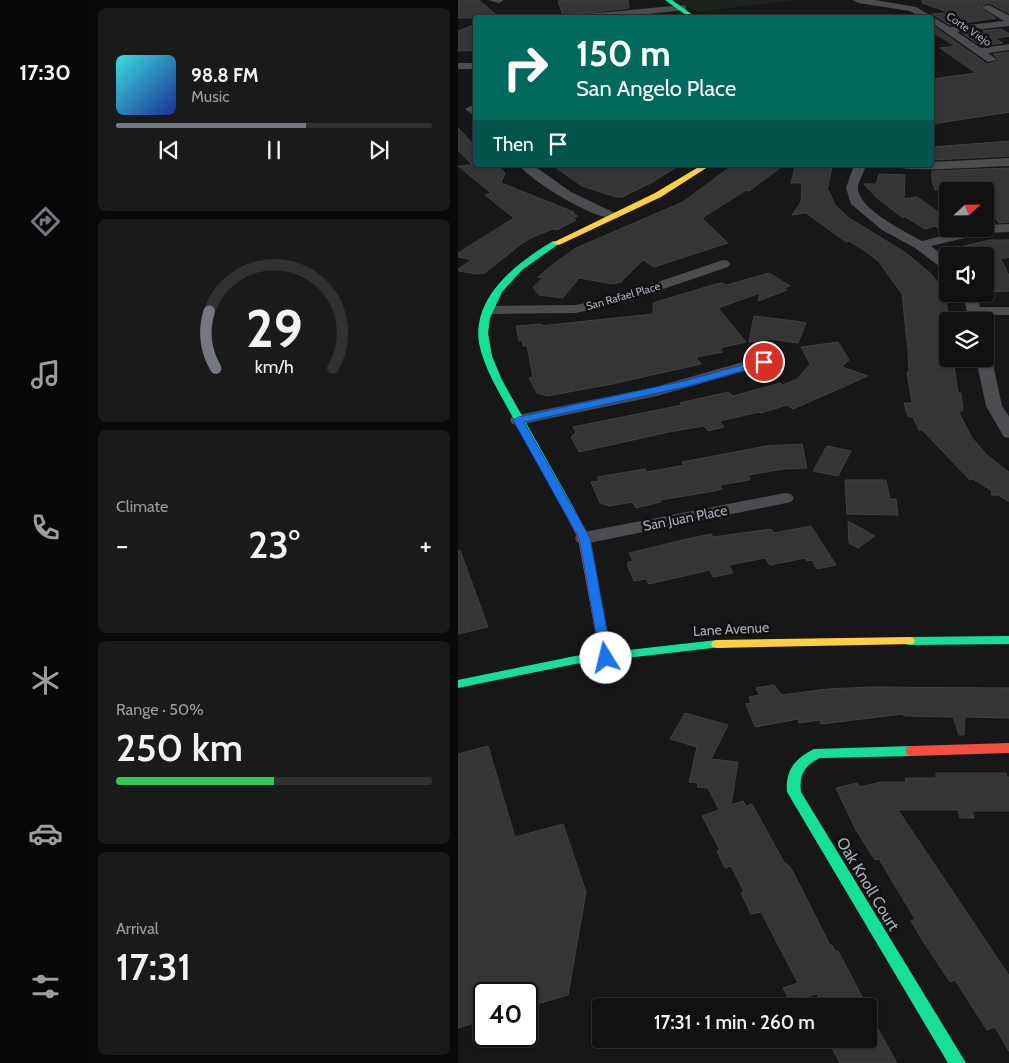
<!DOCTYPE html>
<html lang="en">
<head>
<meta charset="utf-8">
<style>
  :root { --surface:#111; --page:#1a1a1a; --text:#f1f3f6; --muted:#9c9d9f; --line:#303131; --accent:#757880 }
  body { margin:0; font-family:Cabin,sans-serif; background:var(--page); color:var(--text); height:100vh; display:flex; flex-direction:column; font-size:19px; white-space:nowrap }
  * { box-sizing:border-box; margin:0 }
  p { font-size:16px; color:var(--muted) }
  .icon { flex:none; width:28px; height:28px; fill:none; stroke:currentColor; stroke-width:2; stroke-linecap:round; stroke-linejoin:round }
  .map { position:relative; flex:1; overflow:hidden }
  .sheet { display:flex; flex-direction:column; gap:8px; padding:8px; background:#090909; width:368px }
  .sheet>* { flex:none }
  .hud { position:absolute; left:15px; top:15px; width:461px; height:152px; border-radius:5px; box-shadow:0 1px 4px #0004,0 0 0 1px var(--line); background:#00695c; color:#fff; overflow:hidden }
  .needle { width:32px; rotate:68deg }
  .buttons { position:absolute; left:481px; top:182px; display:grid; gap:10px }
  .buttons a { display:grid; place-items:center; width:55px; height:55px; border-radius:5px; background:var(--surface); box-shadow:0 1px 4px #0004,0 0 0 1px var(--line); font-size:25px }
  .speed { position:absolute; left:15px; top:982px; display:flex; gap:10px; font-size:25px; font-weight:700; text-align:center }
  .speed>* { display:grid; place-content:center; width:65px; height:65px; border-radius:50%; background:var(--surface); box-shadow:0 1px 4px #0004,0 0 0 1px var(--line); line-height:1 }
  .speed .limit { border:2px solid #111; border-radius:8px; background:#fff; color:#111 }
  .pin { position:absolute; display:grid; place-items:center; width:42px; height:42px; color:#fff; margin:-21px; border:2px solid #fff; border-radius:50%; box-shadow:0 1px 5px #0007 }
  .me { position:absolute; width:55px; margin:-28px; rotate:351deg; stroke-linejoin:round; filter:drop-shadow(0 0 4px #0008) }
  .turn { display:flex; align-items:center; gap:18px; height:105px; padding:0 20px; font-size:22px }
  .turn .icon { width:65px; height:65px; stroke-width:2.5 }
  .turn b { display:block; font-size:35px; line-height:42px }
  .then { display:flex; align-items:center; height:48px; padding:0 20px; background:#0003; gap:10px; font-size:19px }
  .big { font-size:38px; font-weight:600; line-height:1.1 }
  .sheet .card { flex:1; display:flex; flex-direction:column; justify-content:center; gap:8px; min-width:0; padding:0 18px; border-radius:8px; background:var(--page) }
  .sheet .dial { align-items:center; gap:0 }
  .dial svg { height:130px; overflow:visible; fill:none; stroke:var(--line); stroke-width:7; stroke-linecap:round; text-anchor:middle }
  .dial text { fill:var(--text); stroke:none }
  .song { display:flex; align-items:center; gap:15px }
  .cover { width:60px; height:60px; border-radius:8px; background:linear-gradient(135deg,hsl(180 70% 55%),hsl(230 70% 35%)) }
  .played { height:5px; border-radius:2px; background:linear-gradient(90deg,var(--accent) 60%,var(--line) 60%) }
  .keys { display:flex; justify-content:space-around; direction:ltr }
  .heat { display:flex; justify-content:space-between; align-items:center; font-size:28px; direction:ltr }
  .charge { height:8px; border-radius:4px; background:linear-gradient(90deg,#34c759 50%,var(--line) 0) }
  .trip { position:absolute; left:134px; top:998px; width:285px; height:50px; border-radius:5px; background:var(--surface); box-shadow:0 1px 4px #0004,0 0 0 1px var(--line); font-weight:600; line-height:50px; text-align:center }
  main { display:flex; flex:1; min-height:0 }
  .tabs { display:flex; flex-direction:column; width:90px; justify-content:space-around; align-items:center; background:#070707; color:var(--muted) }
  .tabs .icon { width:35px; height:35px }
  .tabs .current { color:var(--accent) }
  .tabs b { font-size:22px; color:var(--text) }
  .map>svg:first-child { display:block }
</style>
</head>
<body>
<main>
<nav class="tabs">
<b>17:30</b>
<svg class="icon current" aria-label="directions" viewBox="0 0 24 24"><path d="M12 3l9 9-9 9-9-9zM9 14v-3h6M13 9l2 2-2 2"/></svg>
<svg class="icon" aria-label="music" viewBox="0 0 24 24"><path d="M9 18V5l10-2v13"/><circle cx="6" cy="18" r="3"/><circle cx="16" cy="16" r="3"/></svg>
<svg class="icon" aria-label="phone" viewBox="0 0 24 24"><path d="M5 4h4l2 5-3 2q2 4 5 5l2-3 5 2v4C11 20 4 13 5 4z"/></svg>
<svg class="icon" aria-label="climate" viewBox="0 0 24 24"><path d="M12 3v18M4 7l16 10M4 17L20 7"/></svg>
<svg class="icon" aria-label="car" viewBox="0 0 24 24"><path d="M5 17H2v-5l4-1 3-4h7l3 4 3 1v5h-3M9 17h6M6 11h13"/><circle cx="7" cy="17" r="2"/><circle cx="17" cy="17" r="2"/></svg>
<svg class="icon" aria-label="filters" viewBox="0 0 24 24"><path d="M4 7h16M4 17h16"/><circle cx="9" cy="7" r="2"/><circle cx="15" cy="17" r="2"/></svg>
</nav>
<section class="sheet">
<div class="card">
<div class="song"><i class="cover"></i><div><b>98.8 FM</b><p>Music</p></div></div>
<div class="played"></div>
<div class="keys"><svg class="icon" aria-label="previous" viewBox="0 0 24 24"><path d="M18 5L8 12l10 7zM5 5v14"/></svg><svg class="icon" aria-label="pause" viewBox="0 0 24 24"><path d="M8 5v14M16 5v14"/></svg><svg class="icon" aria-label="next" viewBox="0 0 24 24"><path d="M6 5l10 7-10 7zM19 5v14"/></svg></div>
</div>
<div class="card dial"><svg viewBox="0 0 100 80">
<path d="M14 69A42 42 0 1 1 86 69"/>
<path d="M14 69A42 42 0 0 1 10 34" stroke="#757880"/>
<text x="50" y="56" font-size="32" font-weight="700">29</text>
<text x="50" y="72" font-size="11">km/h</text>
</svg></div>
<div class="card"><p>Climate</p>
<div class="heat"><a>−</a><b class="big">23°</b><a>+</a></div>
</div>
<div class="card"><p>Range · 50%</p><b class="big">250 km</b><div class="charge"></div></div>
<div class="card"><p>Arrival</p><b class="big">17:31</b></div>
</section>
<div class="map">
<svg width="552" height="1063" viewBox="0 0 552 1063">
  <rect width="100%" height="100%" fill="#171717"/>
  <path fill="#1d241e" d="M218,0H336L239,12Z"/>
  <path fill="#353536" stroke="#3f4043" d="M0,0H21L42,18H0Z
    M109,0H170L171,8L105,16L100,1Z
    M464,0H552V14L531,3L521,7L538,18L492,25L474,14L493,13L464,3Z
    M18,24V50L0,51V31Z
    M474,25L529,64L541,61L535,54L552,52V112L474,124V79L518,73L482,48L497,46L474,32Z
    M543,29L552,34V36L537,38L545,43L523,46L504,33Z
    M0,128L18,147V165H39L47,173L43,183L116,212L114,213L120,216L114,219L118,220L99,230L95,229L77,236L63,244L27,273L19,274L0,271V269L14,260L0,257V253L56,218L27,195L33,193L0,166L14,165L0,150Z
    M552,141V156L474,160V147Z
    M94,165H222L193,183L164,197H158L124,186Z
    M275,165H326L291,191L288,190L244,218L270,243L196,267L185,260L163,282L155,284L121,278L105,298L81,295L75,287L85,278L80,277L94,265L118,248L225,202Z
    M338,165L374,167L369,191H371L377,205L391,218L448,253L472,273L481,284L488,300L490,315V359H495L500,393H503L505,411H500L514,438L529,455L552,473V502L540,495H533L534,491L515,479L512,480L464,430H461L455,417H450L446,403H454L449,372H451L450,351L444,294L421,262L410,253L391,241L388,242L348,213L334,215L343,202L344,183H333Z
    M552,168V222L541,223L534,213H528V189L477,190L474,180V171Z
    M421,174L447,175L446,199L459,197L490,219V229H503L486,233L477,226L467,229L446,216L445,218L418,197L406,184H418Z
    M532,240H552V257L543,259L552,278V291L534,292L528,276V256H518L506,246Z
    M311,273L332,286L326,288L329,290L300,301L302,293L260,308L288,342L262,348L265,352L238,357L243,364L154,384L89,396L79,393L71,378L75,377L69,346H65L64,340L61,341L58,326L84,324L82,326L195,314V303L258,284L264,283L269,285Z
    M296,316L337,321L348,323L340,343L312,339L291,342Z
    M380,342L391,360L384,367L410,376L335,409L329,405L303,413L301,412L262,421L266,427L250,431L246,426L211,432L121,452L113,437L118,432L115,427L224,405L222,403L270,392L275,396L322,383L325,385L339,379L352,364L343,347Z
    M344,444L349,468L326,469L290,475L292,480L262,485L264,489L257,491L202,500L203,502L178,508L175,502L151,506L142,503L133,482L141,481L139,477L187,469L189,472L226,465L224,462L308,446Z
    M369,446L393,451L380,476L355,471Z
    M387,480H428L432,499H438L440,515L389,514Z
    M390,521L417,536L400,548L391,543Z
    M353,526L378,565L359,569L354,560L349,561L347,558L312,565L307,558L271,565L275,573L255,577L252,570L191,584L188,579L176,581L170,567V562L175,561L171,553L229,539L253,534L255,537L313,529L316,533Z
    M2,550L30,627L0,634V551Z
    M316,685L324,695L369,689L413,687L552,688V718L507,717L506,735H501L495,717L446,716L445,714L363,724L362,720L341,723L340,719L297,727L288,704L293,703L291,697L301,695L298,688Z
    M227,713L270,725L253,759L280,762L273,805L285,801L288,806L294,804L327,864H329L334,870L372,945H374L378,952L380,951L409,1006H365L359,994L332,1001L325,988L340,983L303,912L293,914L283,893L286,892L273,866L267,868L259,851L262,850L244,816L261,810L250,788L239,787L240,783L231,782L239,747L212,739Z
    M30,746L57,837L105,824L128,892L110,995L69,1007V994H26V1020L0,1028V754Z
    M478,773H548L549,777H552V811H514L516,818H502L500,810H440L552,977V1053L537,1027L529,1030L497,980L492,982L465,941L453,921L457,919L421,859L417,860L398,830L378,788L399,783L402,787L423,782H448L447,778H478Z
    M410,1011L439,1063H382L369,1039H410Z"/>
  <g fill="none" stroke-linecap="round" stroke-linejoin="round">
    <path fill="#4b4c50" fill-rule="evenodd" d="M30,0H46L41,3Z
      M395,0H417L458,7L492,27L546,21L523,7L531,5L552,16V26L499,32L523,48L552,44V50L530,53L539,60L530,62L474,23V18H464L452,11L400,3Z
      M225,5L228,6V10L153,18H114L118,15Z
      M0,63H18V69H0Z
      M13,106L18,107V117L7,109Z
      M552,158V166C534,166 441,174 433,165H474V162Z
      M61,165H75L113,192L161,215L160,218C140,223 73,181 61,165Z
      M396,165H408C406,172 401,180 400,187C398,208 448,232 464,241L512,229H528V225L552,224V232L528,233L473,246L490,259V270L485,269L457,248L424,230L393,204L388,188Z
      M265,260L270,261L272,264L270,267L167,302L118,313L31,314L24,310L31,306L118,305L158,296Z
      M505,294H519L522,307H552V315H524L525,321H511Z
      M528,355L534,359L544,406L552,418V438L546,437L528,406L518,359H528Z
      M306,356L314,361L312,364L199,396L60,425L54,424L52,420L54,416L60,415L197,387Z
      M327,493L333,494L336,498L333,502L126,544L119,542L117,538L119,534L126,532Z"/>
    <path fill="#16e098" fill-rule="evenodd" d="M207,0H214L239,18H232Z
      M95,241L102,243L64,270L44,292L32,318L30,333L34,356L44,380L117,510L111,513L105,510C88,479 71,447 54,416C42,393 26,369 21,343C14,296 60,262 95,241Z
      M552,636V644L451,645L447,644L445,641L447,638L451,637Z
      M259,640L263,641L265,644L263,647L117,664L0,688V680L117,656Z
      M454,746L459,747L461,751L459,755L454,756L362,758C347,765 341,774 343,792L508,1063H490L329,792C327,771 337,758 356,749Z"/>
    <path fill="#ffcf43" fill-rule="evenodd" d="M244,165H253L203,197L101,245L94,243L197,193Z
      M451,637L455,638L457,641L455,644L259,648L255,647L253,644L255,641L259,640Z"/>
    <path fill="#f24e42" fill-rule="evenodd" d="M111,507L117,510L132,538L154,658L152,661H144L142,658L120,538L105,510Z
      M552,743V753L454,756L449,755L447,751L449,747L454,746Z"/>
  </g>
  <path fill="#1a73e8" stroke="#114b97" d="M306,359H309V364L227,387L66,422L132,538L154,658L152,661H143L121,538L55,420L60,417L226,381Z"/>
  <g text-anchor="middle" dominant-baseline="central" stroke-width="5" stroke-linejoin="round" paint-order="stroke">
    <g font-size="11" fill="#a8adb8" stroke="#111113">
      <text transform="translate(511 29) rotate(34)">Corte Viejo</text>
      <text transform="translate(165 296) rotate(-16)">San Rafael Place</text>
    </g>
    <g font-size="14" fill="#a8adb8" stroke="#111113">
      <text transform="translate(227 518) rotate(-11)">San Juan Place</text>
      <text transform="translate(273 629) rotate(-3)">Lane Avenue</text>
    </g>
    <g font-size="16" fill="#a8adb8" stroke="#111113">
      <text transform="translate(410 884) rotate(59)">Oak Knoll Court</text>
    </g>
  </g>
</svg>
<div class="buttons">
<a><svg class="needle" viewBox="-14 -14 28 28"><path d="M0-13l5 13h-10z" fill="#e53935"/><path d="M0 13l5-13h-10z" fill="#9c9d9f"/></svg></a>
<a><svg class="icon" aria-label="sound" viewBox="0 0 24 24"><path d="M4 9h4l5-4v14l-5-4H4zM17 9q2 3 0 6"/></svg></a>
<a><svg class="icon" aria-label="layers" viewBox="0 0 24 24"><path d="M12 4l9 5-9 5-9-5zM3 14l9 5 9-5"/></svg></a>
</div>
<div class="speed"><div class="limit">40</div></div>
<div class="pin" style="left:306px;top:362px;background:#d93025"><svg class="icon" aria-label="arrive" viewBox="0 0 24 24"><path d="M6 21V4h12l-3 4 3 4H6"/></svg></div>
<svg class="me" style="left:148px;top:658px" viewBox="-20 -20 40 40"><circle r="19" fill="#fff"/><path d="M0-13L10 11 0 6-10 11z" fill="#1a73e8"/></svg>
<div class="trip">17:31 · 1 min · 260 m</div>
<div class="hud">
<div class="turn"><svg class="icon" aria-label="right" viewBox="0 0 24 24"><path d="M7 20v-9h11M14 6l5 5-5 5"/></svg><div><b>150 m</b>San Angelo Place</div></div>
<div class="then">Then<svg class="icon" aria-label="arrive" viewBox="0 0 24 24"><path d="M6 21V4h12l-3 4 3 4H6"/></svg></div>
</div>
</div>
</main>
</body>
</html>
